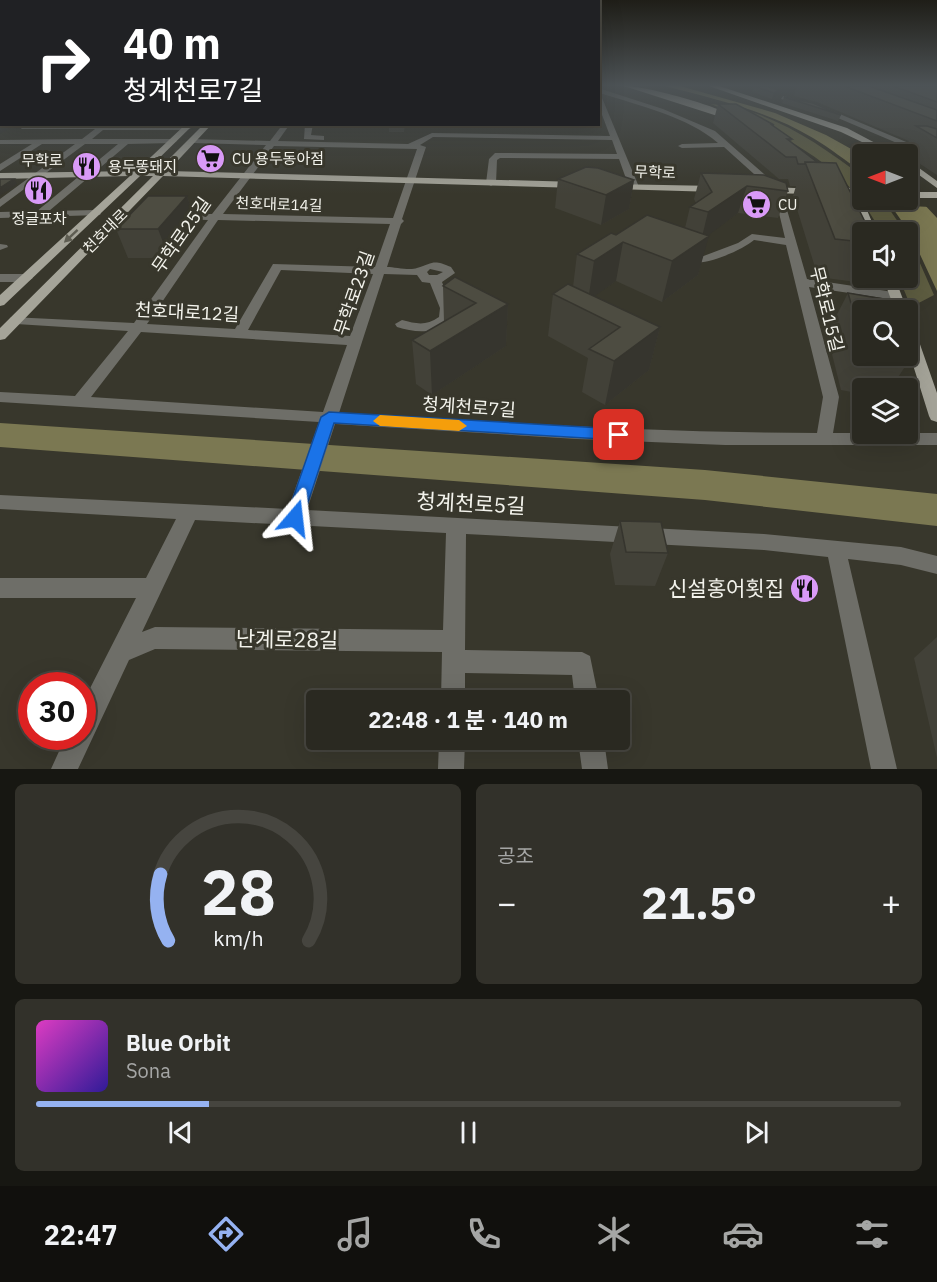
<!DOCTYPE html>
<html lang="ko">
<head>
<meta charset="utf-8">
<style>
  :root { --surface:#2a2921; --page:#32312a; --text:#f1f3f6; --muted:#a5a6a5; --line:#46453f; --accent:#95b2f1 }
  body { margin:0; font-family:"IBM Plex Sans","Noto Sans KR",sans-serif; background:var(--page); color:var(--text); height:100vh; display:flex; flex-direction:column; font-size:22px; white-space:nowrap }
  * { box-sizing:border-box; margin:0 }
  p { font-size:20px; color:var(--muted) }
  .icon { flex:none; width:33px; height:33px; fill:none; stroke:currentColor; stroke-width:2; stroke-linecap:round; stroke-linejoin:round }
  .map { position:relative; height:769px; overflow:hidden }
  .sheet { display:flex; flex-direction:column; gap:15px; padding:15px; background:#171712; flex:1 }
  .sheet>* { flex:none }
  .hud { position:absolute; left:0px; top:0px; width:600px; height:126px; box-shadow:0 6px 24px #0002,0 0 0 2px var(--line); background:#202124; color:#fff; overflow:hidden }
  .needle { width:39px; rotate:270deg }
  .buttons { position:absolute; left:852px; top:144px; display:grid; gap:12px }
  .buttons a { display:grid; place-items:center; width:66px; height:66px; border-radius:6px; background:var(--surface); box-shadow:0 6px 24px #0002,0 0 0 2px var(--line); font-size:30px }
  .speed { position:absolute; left:18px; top:672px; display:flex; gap:12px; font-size:30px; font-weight:700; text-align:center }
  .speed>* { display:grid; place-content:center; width:78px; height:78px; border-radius:50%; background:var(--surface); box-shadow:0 6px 24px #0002,0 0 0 2px var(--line); line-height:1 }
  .speed .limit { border:9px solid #d22; background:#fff; color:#111 }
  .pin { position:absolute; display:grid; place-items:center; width:51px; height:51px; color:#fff; margin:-26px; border-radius:12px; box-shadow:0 3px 9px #0006 }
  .me { position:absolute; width:66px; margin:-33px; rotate:17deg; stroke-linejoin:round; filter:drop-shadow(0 0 4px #0008) }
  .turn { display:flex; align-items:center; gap:21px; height:126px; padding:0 24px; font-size:27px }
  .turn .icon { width:78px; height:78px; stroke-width:2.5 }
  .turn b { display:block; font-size:42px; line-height:51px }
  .big { font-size:45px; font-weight:700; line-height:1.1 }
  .sheet .widget { flex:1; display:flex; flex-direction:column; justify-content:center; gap:9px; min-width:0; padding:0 21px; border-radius:9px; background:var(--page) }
  .sheet .dial { align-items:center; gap:0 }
  .dial svg { height:156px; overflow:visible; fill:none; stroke:var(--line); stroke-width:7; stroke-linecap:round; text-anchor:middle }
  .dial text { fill:var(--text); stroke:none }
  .song { display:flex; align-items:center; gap:18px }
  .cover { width:72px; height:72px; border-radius:9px; background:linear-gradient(135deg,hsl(310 70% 55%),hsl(250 70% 35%)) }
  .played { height:6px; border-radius:3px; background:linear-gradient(90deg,var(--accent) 20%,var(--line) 20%) }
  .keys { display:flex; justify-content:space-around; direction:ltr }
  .heat { display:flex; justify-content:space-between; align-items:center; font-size:33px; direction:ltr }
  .sheet .tiles { flex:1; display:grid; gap:15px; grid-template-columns:1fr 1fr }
  .widget:last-child { grid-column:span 2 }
  .trip { position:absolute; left:306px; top:690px; width:324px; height:60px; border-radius:6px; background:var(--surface); box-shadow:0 6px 24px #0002,0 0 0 2px var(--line); font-weight:700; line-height:60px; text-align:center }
  .tabs { display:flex; height:96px; justify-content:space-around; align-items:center; background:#11100d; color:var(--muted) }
  .tabs .icon { width:42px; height:42px }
  .tabs .active { color:var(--accent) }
  .tabs b { font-size:27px; color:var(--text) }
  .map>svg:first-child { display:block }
</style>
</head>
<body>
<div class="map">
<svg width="937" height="769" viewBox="0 0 937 769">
  <rect width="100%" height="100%" fill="#38372c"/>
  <path fill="#5e5d41" d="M711,104C768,108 818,143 862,176V200H883L905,232H881C843,160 783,136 711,104Z
    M908,236L934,295L911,307L899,278H908Z"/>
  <path fill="#7b7852" d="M665,86H680L775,113L826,135L862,155V172C846,161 830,148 813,138C769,111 714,99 665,86Z
    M908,187L937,218V291L910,233L887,200H908Z"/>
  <path fill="#38372c" d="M908,184L910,185L931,207L887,205L884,200H908Z"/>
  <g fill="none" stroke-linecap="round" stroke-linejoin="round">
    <path fill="#7b7852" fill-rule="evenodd" d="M0,423L705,470L937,494V526L705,500L0,447Z"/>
    <path fill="#6e6e68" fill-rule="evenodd" d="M598,88L663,109L715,131L781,189L807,279L900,293V299L896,300L809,287L839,397L833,433H937V445H725L577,439L335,424L307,510L764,534L901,547L937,556V574L901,565L848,559L897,769H871L828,557L764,550L466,534L465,650L582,652L590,656L599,700H575L572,675L465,673V700H441L442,652L155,649L129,660L78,769H51L66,736H82V704L136,598H0V578H146L176,519L0,509V495L288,509L319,422L0,402V392L75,396L128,331L16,324L11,323L9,320L11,317L134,323L208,220L174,219L170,218V214H212L266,145L193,143H190V139L270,141L283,124H290L278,141L408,144L432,133L610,136L598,104ZM600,93C637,105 689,117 718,143L682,144L678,146L682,148L724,147L774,192L785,238L752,234L738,243L693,260L695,262C708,265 744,249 754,240L786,245L823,397L817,433C657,433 498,422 339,413L384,274L417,275L422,282L430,283L440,308L439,317C426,326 417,324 402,320L395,324L397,327C416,333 437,335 452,318V308L442,282L455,273L451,267C433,259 433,263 417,268C410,271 395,267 387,267L401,224L404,221L402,219L426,147L420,145L433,137L612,140L617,154L495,153L489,159L486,183L491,186L496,183L497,160L500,158L619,159L629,187L637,189L639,187ZM274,146L417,149L393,218L223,214ZM218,220L390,224L375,267L273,264L235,329L147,324ZM430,269L443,272L437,275H429L427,272ZM281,270L373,274L350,336L248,330ZM141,332L347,345L323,412L91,397ZM195,520L446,533L443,630L155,627L142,632Z
      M0,92H2V96H0Z
      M783,96L816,104L937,155V160L812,107L781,99Z
      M110,124L187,126L191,128L187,130H103L92,139H173L177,141L173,143L128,144L49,211L96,210L101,213L100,215L0,218V212L37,211L118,144H85L0,207V199L75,144H42L0,171V164L32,144H0V140L82,139L95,129H21L24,125Z
      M305,124H313L311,135L324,136V140L304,139Z
      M0,244L7,245L8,247L0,250Z
      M0,274H27L33,278L27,282H0Z
      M439,740H465L464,769H438Z
      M578,740H604L608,769H582Z"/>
    <path fill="#a5a499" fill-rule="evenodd" d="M624,86C647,86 718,106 737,118L730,120Z
      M709,86H719L847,128L896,154H887L841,132Z
      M186,124H194L146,171L158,170L204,124H212L168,171L578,182L583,185L578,188L163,176L5,339L0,340V328L153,176H140L4,305L0,306V295L130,176L0,179V173L136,171Z
      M908,160L937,181V188L908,167Z
      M611,184L716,186L721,189L716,192L614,189L609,186Z
      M847,186L852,190H862V196H857L867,210L876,232H866L857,210L847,195L770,193L765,190L770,187L843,190Z
      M908,192H937V198H908Z
      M883,278H895L907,310H895Z
      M908,326L915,330L937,393V422L931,420L929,416L908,349Z"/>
  </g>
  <path fill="#424138" d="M754,86H765L777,96L772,99L752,92Z
    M797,86H937V175L908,156V154L903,153L909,141L817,102L794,96Z
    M784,97L841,115L838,121L782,103Z
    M718,104L774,125V127L792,139L791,142L862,232V270L856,282L818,277L793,196L796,186H790L788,179H779L713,123Z
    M389,124H405L404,132H389Z
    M701,173L788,191L778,218L738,213L708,235L698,275L662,302L616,281L594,296L660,327L649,370L605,405L582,392L588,358L548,336L553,294L573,287L577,254L616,235L685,228L690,207L696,203L694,199Z
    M558,179L634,180L629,209L601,225L555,208Z
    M187,196L196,224L169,258H128L116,229Z
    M443,286L508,304L506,346L432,395L416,384L412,340L444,322Z
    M848,293L862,310V356H908V345L912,356L891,388H862V394L841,390L827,334Z
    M620,521L668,553L655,586L615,585L610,554Z
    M937,637V758L914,658Z"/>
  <path fill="#36352e" d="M779,90L777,96L772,99L774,93Z
    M2,113V124H17L0,134V114Z
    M14,179L17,184L0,196V188Z
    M634,180L629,209L601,225L606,195Z
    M747,186L738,213L701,241L708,212Z
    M187,196L196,224L169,258L158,229Z
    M709,236L698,275L662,302L672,261Z
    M623,242L616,281L588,301L594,261Z
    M508,304L506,346L432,395L430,351Z
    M660,327L649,370L605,405L614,361Z"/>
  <path fill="#4d4c41" stroke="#36352e" stroke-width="1.5" d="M754,86H765L779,90L774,93Z
    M844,86H871L872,87L937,110V121Z
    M893,86H937V102Z
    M784,97L813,103L841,115Z
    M0,99H2V113L0,114Z
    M718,104H736L774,125H772L792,139H787L817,162H805V164H798L796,157H786Z
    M916,126H927L937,129V138Z
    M805,162L836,163L870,232H862V242L835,239Z
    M586,167L598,168L634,180L606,195L558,179Z
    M701,173L764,175L786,183L788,191L747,186L708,212L690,207L712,192Z
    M0,179H14L0,188Z
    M148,196H187L158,229H116Z
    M647,215L709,236L672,261L623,242L594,261L577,254L611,233L616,235Z
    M455,277L508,304L430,351L412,340L476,303L443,286Z
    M568,284L660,327L614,361L589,349L620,327L553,294Z
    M848,293L889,300L894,310H862V341Z
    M908,345L912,356L908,355Z
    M620,521L661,522L668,553L626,552Z"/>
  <defs><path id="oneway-solid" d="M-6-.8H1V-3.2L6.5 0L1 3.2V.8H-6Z" transform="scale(1.5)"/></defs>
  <use fill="#5e5d52" href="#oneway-solid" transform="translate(71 236) rotate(137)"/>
  <linearGradient id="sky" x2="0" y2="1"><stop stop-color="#1f1e18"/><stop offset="0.44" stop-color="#4d5356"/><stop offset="1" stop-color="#4d5356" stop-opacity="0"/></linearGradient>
  <rect width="937" height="194" fill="url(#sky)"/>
  <path fill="#1a73e8" stroke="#114b97" stroke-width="1.5" d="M329,412L619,429L627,435L619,440L334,423L303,518L301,523H289L286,518L321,417Z"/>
  <path fill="#f59e0b" d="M380,415L459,420L467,426L459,431L380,426L373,421Z"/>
  <defs>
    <symbol id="supermarket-disc" viewBox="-11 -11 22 22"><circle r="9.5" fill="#d99af7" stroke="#38372c"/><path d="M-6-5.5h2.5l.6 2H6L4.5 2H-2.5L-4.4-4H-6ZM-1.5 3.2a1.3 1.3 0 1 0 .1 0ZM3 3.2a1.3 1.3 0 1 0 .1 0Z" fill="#111"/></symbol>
    <symbol id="restaurant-disc" viewBox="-11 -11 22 22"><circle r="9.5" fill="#d99af7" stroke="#38372c"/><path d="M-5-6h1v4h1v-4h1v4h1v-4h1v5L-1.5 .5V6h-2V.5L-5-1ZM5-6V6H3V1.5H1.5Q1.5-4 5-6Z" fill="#111"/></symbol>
  </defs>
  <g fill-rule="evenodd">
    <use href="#supermarket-disc" x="194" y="142" width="33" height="33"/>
    <use href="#restaurant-disc" x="70" y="150" width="33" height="33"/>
    <use href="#restaurant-disc" x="22" y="174" width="33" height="33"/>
    <use href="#supermarket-disc" x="740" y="188" width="33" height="33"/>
    <use href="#restaurant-disc" x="788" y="572" width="33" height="33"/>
  </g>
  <g text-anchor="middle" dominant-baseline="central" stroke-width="6" stroke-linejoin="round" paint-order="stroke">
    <g font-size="15" fill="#f3f3ec" stroke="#38372c" text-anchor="start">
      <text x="232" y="158">CU 용두동아점</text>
      <text x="108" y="166">용두똥돼지</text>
      <text x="778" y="204">CU</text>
      <text x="39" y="218" text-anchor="middle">정글포차</text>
    </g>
    <g font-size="15" fill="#f3f3ec" stroke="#38372c">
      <text transform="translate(42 160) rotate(-1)">무학로</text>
      <text transform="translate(655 172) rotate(2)">무학로</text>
      <text transform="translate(279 204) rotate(2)">천호대로14길</text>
      <text transform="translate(105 231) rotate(-45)">천호대로</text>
    </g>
    <g font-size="18" fill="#f3f3ec" stroke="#38372c">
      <text transform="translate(181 235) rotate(-55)">무학로25길</text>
      <text transform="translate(354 293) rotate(-71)">무학로23길</text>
      <text transform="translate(827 309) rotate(76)">무학로15길</text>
      <text transform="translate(187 312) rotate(3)">천호대로12길</text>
      <text transform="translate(469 407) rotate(4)">청계천로7길</text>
    </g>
    <g font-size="21" fill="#f3f3ec" stroke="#38372c">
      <text transform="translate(471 503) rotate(3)">청계천로5길</text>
      <text transform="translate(287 639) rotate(1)">난계로28길</text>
    </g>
    <g font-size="21" fill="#f3f3ec" stroke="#38372c" text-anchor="end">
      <text x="784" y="588">신설홍어횟집</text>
    </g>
  </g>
</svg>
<div class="buttons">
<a><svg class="needle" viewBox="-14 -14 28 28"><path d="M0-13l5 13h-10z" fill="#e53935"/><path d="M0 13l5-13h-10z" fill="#a5a6a5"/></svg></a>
<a><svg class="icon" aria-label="sound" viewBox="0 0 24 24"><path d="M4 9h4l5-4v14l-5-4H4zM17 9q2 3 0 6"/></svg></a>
<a><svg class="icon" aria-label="search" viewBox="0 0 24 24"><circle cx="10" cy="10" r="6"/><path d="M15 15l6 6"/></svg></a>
<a><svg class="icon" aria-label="layers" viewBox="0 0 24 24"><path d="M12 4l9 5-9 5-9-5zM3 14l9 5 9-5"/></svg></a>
</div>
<div class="speed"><div class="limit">30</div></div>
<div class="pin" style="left:619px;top:435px;background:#d93025"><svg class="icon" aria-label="arrive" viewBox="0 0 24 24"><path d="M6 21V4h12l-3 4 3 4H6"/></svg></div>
<svg class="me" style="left:295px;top:518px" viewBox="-20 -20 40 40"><path d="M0-17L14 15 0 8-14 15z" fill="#1a73e8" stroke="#fff" stroke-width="4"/></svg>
<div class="trip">22:48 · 1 분 · 140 m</div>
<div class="hud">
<div class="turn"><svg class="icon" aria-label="right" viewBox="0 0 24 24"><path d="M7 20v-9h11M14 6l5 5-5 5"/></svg><div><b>40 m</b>청계천로7길</div></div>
</div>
</div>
<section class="sheet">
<div class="tiles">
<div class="widget dial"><svg viewBox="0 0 100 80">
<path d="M14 69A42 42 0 1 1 86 69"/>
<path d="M14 69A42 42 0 0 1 10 35" stroke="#95b2f1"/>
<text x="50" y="56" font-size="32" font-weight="700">28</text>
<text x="50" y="72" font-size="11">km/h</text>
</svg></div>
<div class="widget"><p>공조</p>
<div class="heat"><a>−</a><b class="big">21.5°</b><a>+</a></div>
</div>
<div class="widget">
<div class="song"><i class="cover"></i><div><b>Blue Orbit</b><p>Sona</p></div></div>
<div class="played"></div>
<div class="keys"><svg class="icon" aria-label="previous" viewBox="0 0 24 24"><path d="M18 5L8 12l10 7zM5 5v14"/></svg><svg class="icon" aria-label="pause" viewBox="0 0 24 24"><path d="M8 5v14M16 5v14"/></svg><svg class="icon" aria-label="next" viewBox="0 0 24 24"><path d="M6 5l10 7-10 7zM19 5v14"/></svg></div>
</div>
</div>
</section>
<nav class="tabs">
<b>22:47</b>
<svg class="icon active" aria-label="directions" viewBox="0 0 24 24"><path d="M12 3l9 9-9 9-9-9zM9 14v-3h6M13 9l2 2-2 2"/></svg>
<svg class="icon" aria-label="music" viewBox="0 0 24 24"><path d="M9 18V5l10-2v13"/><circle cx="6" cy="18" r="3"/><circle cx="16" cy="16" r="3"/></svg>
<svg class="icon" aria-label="phone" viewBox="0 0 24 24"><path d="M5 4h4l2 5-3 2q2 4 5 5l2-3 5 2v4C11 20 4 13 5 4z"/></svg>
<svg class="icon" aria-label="climate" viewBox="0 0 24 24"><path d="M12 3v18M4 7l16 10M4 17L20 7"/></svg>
<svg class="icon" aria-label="car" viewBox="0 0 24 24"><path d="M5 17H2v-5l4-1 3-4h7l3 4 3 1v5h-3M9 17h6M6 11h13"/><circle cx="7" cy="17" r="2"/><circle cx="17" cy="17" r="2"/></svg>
<svg class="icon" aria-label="filters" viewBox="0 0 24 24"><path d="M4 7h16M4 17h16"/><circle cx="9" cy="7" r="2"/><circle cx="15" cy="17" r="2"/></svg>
</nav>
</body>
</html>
